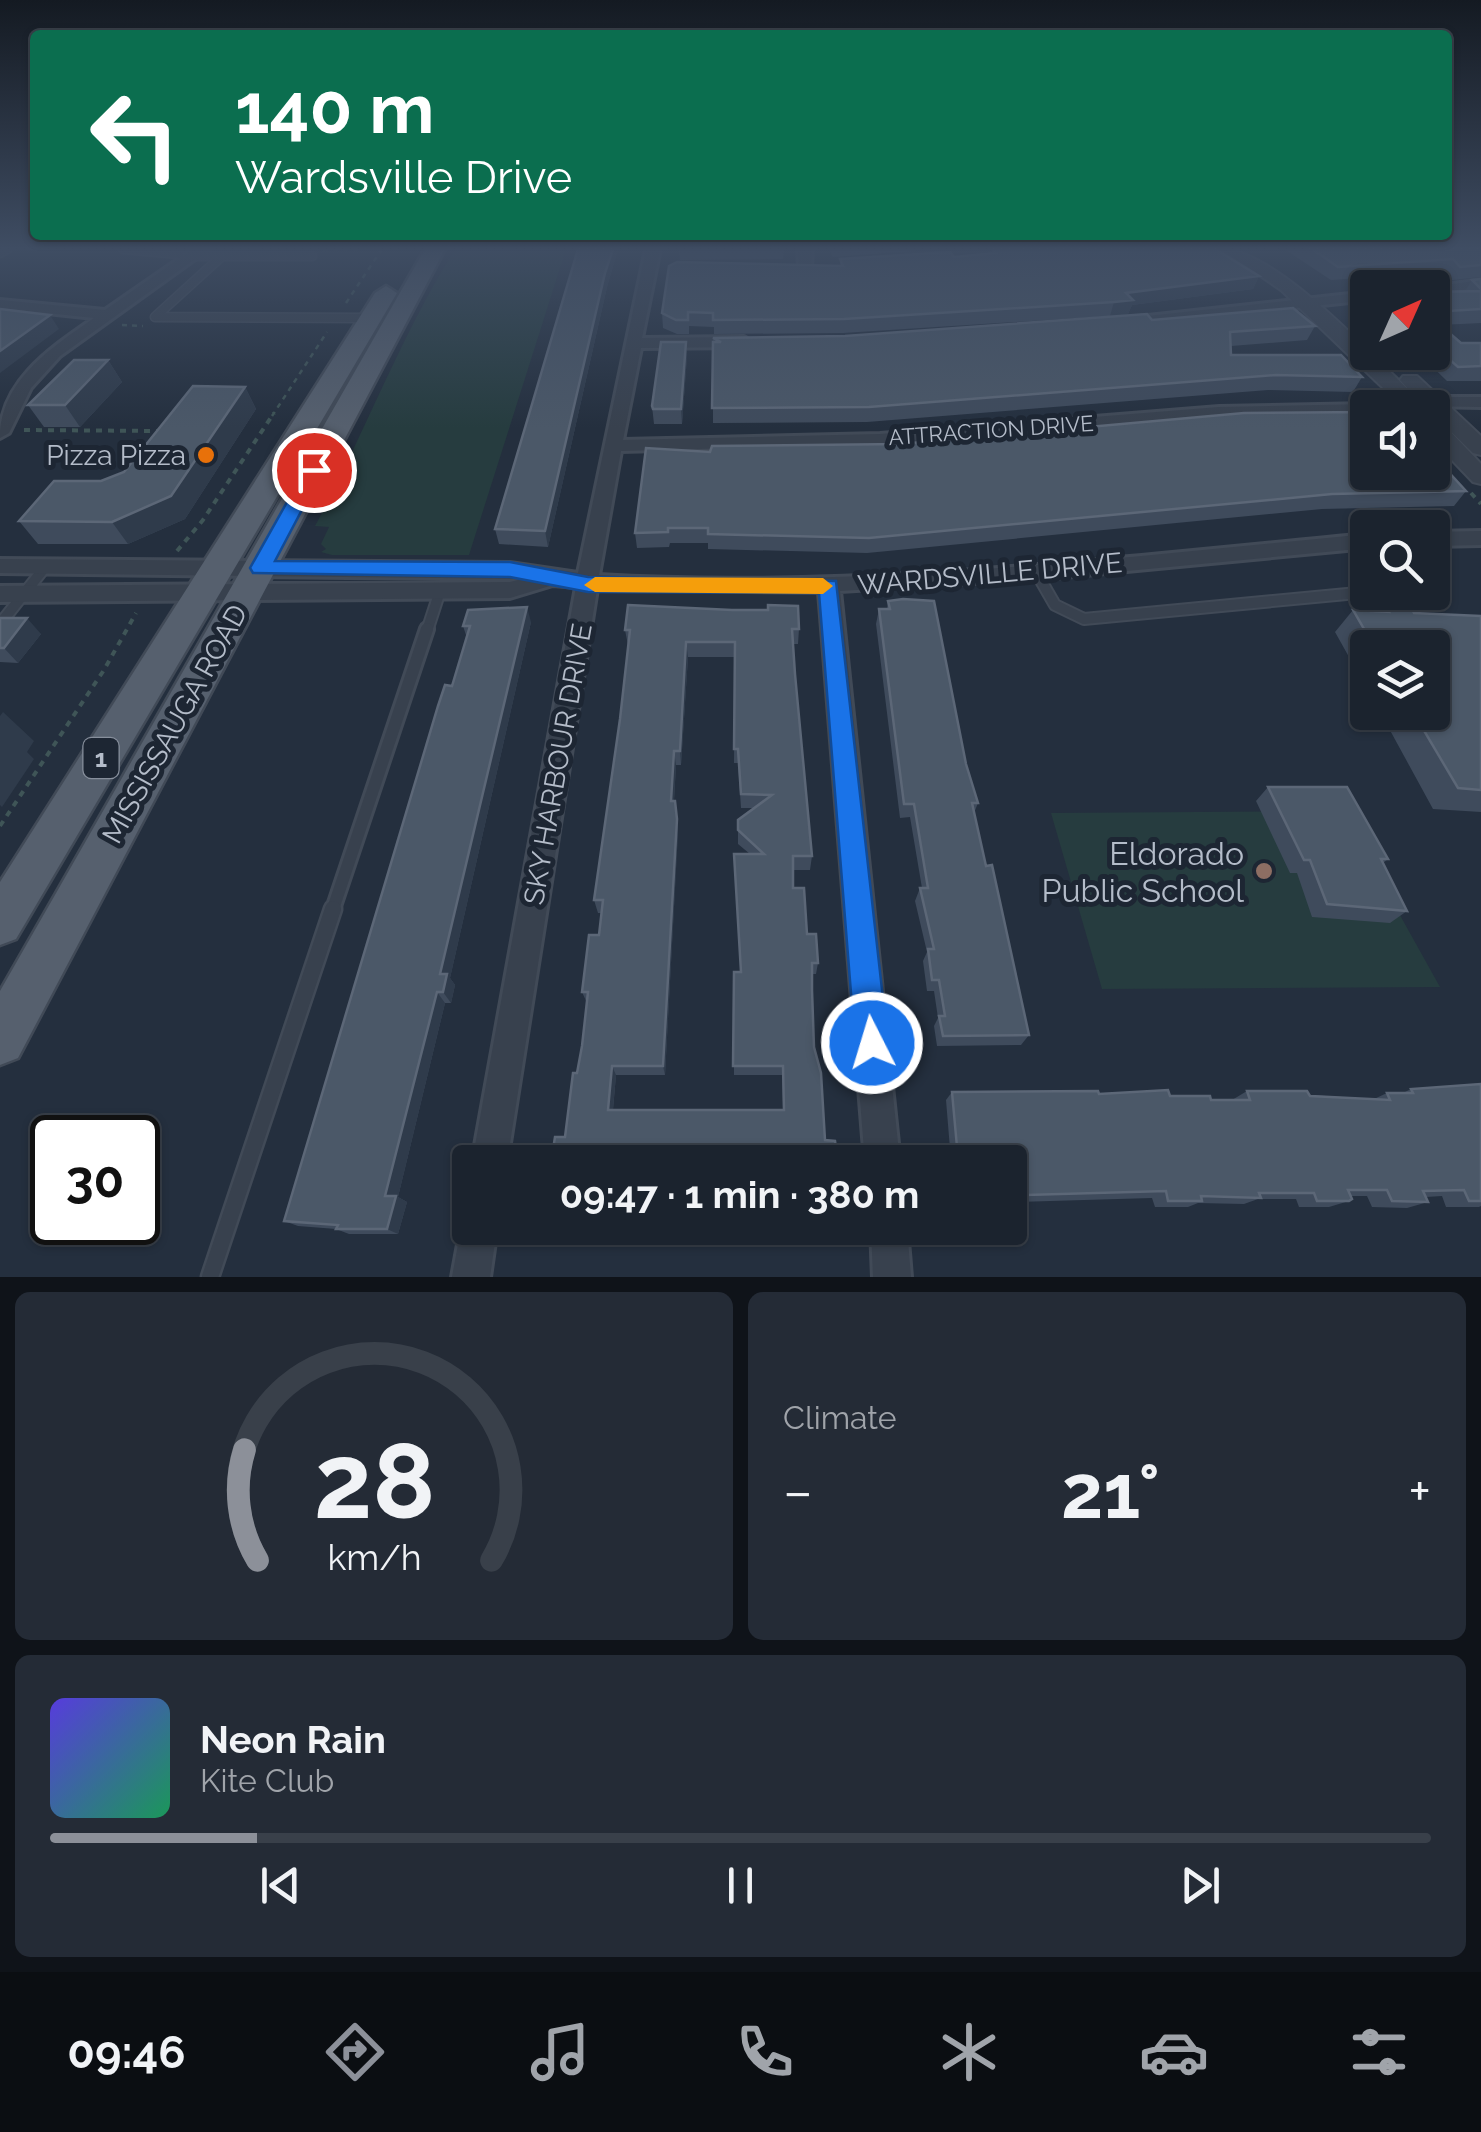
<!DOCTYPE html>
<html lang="en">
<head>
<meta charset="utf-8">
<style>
  :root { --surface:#1b232e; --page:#242b36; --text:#f1f3f6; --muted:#a0a4aa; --line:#39404a; --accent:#8c9099 }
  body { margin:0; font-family:Raleway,sans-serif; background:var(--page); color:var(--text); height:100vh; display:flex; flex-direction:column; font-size:38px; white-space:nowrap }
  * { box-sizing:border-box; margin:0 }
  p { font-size:32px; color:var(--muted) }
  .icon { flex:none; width:55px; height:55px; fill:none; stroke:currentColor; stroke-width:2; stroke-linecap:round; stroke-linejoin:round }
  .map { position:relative; height:1277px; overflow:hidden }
  .sheet { display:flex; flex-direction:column; gap:15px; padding:15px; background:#0f1319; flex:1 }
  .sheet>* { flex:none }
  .guide { position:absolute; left:30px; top:30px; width:1422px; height:210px; border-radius:10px; box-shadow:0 2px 8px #0004,0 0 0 2px var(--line); background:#0b6e4f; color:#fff; overflow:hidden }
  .needle { width:65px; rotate:45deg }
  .fabs { position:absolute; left:1350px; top:270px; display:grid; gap:20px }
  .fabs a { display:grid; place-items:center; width:100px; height:100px; border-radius:10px; background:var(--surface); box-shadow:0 2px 8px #0004,0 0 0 2px var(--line); font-size:50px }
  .speed { position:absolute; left:30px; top:1115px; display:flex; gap:20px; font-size:50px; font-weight:700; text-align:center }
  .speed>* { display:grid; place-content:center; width:130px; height:130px; border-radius:50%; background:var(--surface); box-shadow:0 2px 8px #0004,0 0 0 2px var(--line); line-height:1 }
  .speed .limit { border:5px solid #111; border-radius:15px; background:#fff; color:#111 }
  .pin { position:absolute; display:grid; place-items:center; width:85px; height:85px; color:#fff; margin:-42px; border:5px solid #fff; border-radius:50%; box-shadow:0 2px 10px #0007 }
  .me { position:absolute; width:110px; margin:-55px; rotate:355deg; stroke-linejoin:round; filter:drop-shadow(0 0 8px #0008) }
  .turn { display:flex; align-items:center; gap:35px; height:210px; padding:0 40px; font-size:45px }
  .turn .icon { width:130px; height:130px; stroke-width:2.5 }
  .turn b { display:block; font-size:70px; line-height:85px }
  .big { font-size:75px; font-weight:700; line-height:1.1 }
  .sheet .widget { flex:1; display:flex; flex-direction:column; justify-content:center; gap:15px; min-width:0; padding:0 35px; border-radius:15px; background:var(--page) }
  .sheet .dial { align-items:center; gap:0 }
  .dial svg { height:260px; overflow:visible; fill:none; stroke:var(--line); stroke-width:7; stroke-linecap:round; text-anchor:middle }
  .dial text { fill:var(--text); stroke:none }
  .song { display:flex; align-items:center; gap:30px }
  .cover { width:120px; height:120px; border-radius:15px; background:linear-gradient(135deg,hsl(250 70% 55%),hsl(150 70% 35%)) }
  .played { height:10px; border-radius:5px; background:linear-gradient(90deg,var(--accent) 15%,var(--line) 15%) }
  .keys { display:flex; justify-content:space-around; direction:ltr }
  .heat { display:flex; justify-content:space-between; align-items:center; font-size:55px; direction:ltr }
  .sheet .tiles { flex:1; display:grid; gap:15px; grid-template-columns:1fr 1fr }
  .widget:last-child { grid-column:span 2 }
  .trip { position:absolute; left:452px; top:1145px; width:575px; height:100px; border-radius:10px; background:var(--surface); box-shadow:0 2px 8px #0004,0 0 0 2px var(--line); font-weight:700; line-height:100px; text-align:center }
  .menu { display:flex; height:160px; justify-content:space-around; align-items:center; background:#0b0e12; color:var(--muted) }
  .menu .icon { width:70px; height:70px }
  .menu .on { color:var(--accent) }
  .menu b { font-size:45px; color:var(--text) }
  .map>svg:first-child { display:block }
</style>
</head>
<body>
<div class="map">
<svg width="1481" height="1277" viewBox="0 0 1481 1277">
  <rect width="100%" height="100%" fill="#242f3e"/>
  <path fill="#263c3f" d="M455,249H566L469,555H332L321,552L326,549L321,544L329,527L315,526C364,435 400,337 455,249Z
    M1342,811L1440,987L1102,989L1051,813Z"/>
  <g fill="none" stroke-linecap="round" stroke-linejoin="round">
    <defs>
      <path id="service-far3" d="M123,249L179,254
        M0,253L7,249
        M192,256H312
        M222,256L155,317L371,318"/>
      <path id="service-far2" d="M1036,572L1055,605L1084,619L1368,592
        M0,624L46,566
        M427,631L440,591"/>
      <path id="service-far1" d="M332,912L427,629"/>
      <path id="service" d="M210,1277L333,909"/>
      <path id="minor" d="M193,249H209L60,356L31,388L9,433L0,438C0,381 51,348 94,318L0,308V300L105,310Z
        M646,249H660L642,338L744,337L752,342L744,347L641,348L623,440L880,434L1219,407L1368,404L1375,408H1368V414L1219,417L880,444L621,451L599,575C855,590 1112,558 1368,534V548L1053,578L840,591L900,1162H865L819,592L597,589L507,1162H472L576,587L553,585L510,598L0,602V586L510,582L522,579L0,573V559L510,563L578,573Z
        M798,249H812L811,270L799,267Z
        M1481,280V288L1432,293V288H1426Z
        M1368,292V300L1120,327L1113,323L1120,319Z
        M1433,397H1481V407L1427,406L1425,402Z
        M1481,531V545L1432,546V532Z
        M470,1213V1228H497L490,1277H452L461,1228Z
        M871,1228H907L911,1277H873Z"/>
      <path id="tertiary" d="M1221,249C1276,249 1372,356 1413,394L1400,380L1403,376H1417L1481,436V455L1473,453L1432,413V408H1404L1281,290Z
        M1440,428L1448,429L1481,464V484L1473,482L1432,439V429Z"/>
      <path id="primary" d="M425,249H445L18,1058L0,1065V991Z
        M386,286L397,293L16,939L0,945V882L375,293Z"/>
    </defs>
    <use href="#service-far3" stroke="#414a57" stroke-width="11"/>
    <use href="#service-far2" stroke="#414a57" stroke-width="14"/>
    <use href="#service-far1" stroke="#414a57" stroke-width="18"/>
    <use href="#service" stroke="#414a57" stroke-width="21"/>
    <use href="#minor" stroke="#414a57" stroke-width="6"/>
    <use href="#tertiary" stroke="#414a57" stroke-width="4"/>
    <use href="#primary" stroke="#414a57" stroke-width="5"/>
    <path stroke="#3f5557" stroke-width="2.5" stroke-dasharray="5 5" stroke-linecap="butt" d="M323,250L381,249
      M346,303L382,249
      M122,325L143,326
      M272,416L327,332"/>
    <path stroke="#3f5557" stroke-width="4" stroke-dasharray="6 6" stroke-linecap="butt" d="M24,430L160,431
      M1471,493L1481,504
      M177,551L203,520L274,413
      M0,826L104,670L136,613"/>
    <use href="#service-far3" stroke="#38414e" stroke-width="8"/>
    <use href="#service-far2" stroke="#38414e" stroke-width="10"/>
    <use href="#service-far1" stroke="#38414e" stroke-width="12"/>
    <use href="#service" stroke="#38414e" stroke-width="16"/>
    <use href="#minor" fill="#38414e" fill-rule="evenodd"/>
    <use href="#tertiary" fill="#38414e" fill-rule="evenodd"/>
    <use href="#primary" fill="#56606e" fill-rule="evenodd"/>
  </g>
  <path fill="#3f4b5c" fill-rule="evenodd" d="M578,249H618L607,287L548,547L499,544L495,529Z
    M679,249H784L783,259L680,260Z
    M829,249H938L833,257Z
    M993,249L1259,276L1253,289L1132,305L1128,314L1110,316L843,333L714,334V327L689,326V334H677L663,328L662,313L840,266V259L954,257L992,253Z
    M1284,249H1481V277L1452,280L1444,272L1331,280Z
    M1481,279V323L1440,325L1461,343H1481V381H1447L1417,352H1432V292L1465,291L1472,280Z
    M1152,320L1315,326L1307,340L1231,346V355L1362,377L1353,392L1268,390L867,422L713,423V338L845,336Z
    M687,356L682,424H654L652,406Z
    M108,360L122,382L80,427H44L28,405Z
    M245,387L256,409L185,519L128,544H38L19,521L101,481L124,472Z
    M710,452L1466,491L1454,506L1322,509L867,553L708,549V543H670L669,547L637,548L635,533Z
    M888,601L966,764L978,803L974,813L986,866L1029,1035L1021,1045L937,1046L934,1026L938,1018L934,991H927L923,961L927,952L915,901L920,888H922L910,817L900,818L876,624L879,609H887Z
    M1387,608L1414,613L1481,616V812L1433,809L1380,712H1432V648H1368V691L1335,632L1353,610L1384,611Z
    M0,618L41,634L18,663L0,662Z
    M531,622L450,978L455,985L451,1003H445L398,1197L407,1202L398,1234H349L336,1229L298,1226L284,1221L467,638L463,626Z
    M799,629L798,644H793L795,674L812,856L810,870H793V888L807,934L818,963L816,974H812V990L814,1047L825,1140L565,1137L582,1046L587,1003L582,992L599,935L601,913H598L594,900L620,719L628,645L625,630ZM688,657H735L734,763H738L741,808H754L738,820V844L750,854L740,972H734V1075H782L783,1110H613L616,1075H665L678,832L674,801L676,765H681Z
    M1268,787L1388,859L1383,863L1407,911L1390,923L1312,917L1297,873H1290L1256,801Z
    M1481,1084V1206L1479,1207H1446L1442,1196L1426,1197L1428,1202L1407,1208L1372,1207L1367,1196H1351L1349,1201L1329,1207H1299L1296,1199H1258L1244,1204L1198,1203L1188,1207H1155L1152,1198L1017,1202L1016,1197H1010V1162H946L945,1154L950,1149L946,1100L952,1092L1170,1096L1211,1100H1232L1247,1091L1374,1099L1387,1093H1403L1411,1089Z"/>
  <path fill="#2f3b4b" d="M613,249H618L607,287L548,547L545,531L605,273Z
    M1259,276L1253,289L1132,305L1128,314L1110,316L1114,302L1126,293Z
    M50,315L59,329L0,373V351Z
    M686,342L687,356L682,424L681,409Z
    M108,360L122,382L80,427L65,405Z
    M245,387L256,409L185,519L128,544L112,522Z
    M527,607L531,622L450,978L455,985L451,1003L443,992L440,974Z
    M27,618L41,634L18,663L4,648Z
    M686,642L688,657L681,765L680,751Z
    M3,712L34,741L27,752L34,759L2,807L0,805V716Z
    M674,751L676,765L673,815L671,801Z
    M675,801L678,832L665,1075L663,1066Z
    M437,992L445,1003L398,1197L407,1202L398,1234L387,1229L385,1196Z
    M612,1066L616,1075L612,1119L608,1110Z"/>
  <path fill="#4b5868" stroke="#5c6777" stroke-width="2.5" fill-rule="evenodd" d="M578,249H613L605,273L545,531L495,529Z
    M993,249H1215L1259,276L1126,293L1133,300L1114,302L844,319L713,320V313L688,312V320H676L662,313L669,266L677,262L843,266L840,259L950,252L954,257L996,253Z
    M1312,249H1481V265L1460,267L1453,259L1338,267Z
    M1481,279V289L1472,280Z
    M1481,291V309L1432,312V292Z
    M1293,308L1315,326L1230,332L1231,355H1341L1362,377L1276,375L869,407L712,408L713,342H721L713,338L845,336L1147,314L1152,320Z
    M0,309L50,315L0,351Z
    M1432,318L1461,343H1481V366L1458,367L1432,344Z
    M661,342H686L681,409H653L652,406Z
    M74,360H108L65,405H28Z
    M193,386L245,387L171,496L112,522L19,521L54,481H101L124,472Z
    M1368,412V472H1432V454L1466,491L1332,494L869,538L708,534V528H668V532L635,533L646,448L710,452L712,446L901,444L1244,413Z
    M903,599L934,601L966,764L978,803H972L986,866L992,865L1029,1035L943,1036L939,1016H945L939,980H932L928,949H934L920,888H928L914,804H904L879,609H890L888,601Z
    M628,605L732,610H768V605L798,606L799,629H792L795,674L812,856H793V888H804L807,934H816L818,963H812V990L814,1047L821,1073L825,1140L835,1141L838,1162H551L555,1137H565L573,1073H577L582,1046L588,992H582L589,935H599L603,900H594L620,719L630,630H625ZM686,642H735L734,749H738L741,794L772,795L738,820V830L764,854H734L741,972H734L733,1066H783L784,1110H608L612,1066H663L677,819L675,801H671L674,751H680Z
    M527,607L440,974H447L443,992H437L385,1196H396L387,1229H336L338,1225L284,1221L438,706L445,685L452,686L470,626H463L468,610Z
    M1387,608L1412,609L1414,613L1481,616V790L1458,788L1413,712H1432V648H1375L1353,610L1389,612Z
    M0,618H27L4,648H0Z
    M1268,787H1347L1388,859H1381L1407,911L1327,904L1310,860H1304Z
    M1481,1084V1201H1469L1464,1190L1423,1191L1428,1202L1392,1201L1387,1190H1348L1352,1199L1349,1201H1317L1314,1193H1259L1261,1198L1201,1196L1202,1201H1168L1166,1191L1026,1195L1025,1191H1010V1162H954L952,1146L957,1147L952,1092L1098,1091L1099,1094L1168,1090L1170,1096H1210L1211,1100H1250L1247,1091H1307L1310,1096L1390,1100L1387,1093H1413L1411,1089Z"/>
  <linearGradient id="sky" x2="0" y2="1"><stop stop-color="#141a22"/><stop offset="0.58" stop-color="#3f4d63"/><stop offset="1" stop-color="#3f4d63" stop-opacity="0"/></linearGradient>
  <rect width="1481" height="428" fill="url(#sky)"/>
  <path fill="#1a73e8" stroke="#114b97" stroke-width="2.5" d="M314,465L323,470L275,561L510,562L588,577L836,581L888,1043L883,1055L872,1060L860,1055L855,1043L819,593L588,592L510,577L253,573L250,568L305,470Z"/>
  <path fill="#f59e0b" d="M595,577L823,578L833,586L823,594L595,592L584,585Z"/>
  <circle fill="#e8710a" stroke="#1d2633" stroke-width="4" cx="206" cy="455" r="10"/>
  <circle fill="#8d6e63" stroke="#1d2633" stroke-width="4" cx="1264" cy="871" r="10"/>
  <g text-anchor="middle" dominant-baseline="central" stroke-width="10" stroke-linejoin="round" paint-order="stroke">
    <g font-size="22" fill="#b4bcc9" stroke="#1d2633">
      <text transform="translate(991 430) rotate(-4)">ATTRACTION DRIVE</text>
    </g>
    <rect fill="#1d2633" stroke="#878f9c" stroke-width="2.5" x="83.5" y="738" width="35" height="40" rx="8"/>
    <g font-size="25" font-weight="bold" fill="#b4bcc9">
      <text x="101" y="758">1</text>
    </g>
    <g font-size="28" fill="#b4bcc9" stroke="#1d2633" text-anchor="end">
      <text x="186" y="455">Pizza Pizza</text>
    </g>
    <g font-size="28" fill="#b4bcc9" stroke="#1d2633">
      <text transform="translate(990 574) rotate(-5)">WARDSVILLE DRIVE</text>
      <text transform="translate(175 724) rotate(-61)">MISSISSAUGA ROAD</text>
      <text transform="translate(558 764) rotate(-80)">SKY HARBOUR DRIVE</text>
    </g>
    <g font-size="32" fill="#b4bcc9" stroke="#1d2633" text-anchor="end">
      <text x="1244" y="853">Eldorado<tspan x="1244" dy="37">Public School</tspan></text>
    </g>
  </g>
</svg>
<div class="fabs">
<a><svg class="needle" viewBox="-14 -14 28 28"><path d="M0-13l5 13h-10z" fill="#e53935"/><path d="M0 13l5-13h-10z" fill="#a0a4aa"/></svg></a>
<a><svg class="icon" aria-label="sound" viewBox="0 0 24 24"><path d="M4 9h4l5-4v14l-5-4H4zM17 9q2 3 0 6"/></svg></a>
<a><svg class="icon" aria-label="search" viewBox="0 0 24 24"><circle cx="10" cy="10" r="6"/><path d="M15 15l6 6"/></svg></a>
<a><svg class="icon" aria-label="layers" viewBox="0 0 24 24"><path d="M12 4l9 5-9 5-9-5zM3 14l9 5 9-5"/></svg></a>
</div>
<div class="speed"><div class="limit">30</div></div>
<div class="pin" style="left:314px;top:470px;background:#d93025"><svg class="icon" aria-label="arrive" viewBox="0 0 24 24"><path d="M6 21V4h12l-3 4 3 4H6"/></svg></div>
<svg class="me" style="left:872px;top:1043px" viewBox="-20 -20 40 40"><circle r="17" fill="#1a73e8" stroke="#fff" stroke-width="3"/><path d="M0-11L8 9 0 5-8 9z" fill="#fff"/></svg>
<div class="trip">09:47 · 1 min · 380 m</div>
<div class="guide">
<div class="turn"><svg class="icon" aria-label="left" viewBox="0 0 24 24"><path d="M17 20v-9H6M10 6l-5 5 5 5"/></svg><div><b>140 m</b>Wardsville Drive</div></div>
</div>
</div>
<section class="sheet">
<div class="tiles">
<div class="widget dial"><svg viewBox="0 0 100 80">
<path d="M14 69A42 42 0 1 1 86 69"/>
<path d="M14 69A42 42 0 0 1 10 35" stroke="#8c9099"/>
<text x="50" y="56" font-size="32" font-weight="700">28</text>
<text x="50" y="72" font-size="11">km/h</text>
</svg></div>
<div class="widget"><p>Climate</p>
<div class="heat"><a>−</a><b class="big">21°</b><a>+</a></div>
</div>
<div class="widget">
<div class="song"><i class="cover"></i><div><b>Neon Rain</b><p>Kite Club</p></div></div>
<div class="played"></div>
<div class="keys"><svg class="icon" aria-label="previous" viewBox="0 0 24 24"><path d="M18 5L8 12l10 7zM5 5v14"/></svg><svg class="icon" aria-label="pause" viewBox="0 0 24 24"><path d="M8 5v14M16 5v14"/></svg><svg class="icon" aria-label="next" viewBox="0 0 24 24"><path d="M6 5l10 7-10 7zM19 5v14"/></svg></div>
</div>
</div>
</section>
<nav class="menu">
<b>09:46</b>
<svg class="icon on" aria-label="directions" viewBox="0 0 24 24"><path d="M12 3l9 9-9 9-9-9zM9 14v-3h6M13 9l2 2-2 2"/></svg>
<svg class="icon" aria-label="music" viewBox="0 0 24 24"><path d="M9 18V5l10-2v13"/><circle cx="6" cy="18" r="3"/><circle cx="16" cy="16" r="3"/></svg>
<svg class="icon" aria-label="phone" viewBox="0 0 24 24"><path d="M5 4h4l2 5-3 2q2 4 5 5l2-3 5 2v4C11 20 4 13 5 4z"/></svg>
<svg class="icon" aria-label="climate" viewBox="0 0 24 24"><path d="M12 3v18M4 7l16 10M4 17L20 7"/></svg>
<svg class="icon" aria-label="car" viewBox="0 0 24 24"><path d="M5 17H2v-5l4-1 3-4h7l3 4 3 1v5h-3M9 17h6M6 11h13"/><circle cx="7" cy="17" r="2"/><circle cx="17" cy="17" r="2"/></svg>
<svg class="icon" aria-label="filters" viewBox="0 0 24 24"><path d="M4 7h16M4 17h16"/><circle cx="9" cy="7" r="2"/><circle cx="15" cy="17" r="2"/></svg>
</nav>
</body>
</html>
